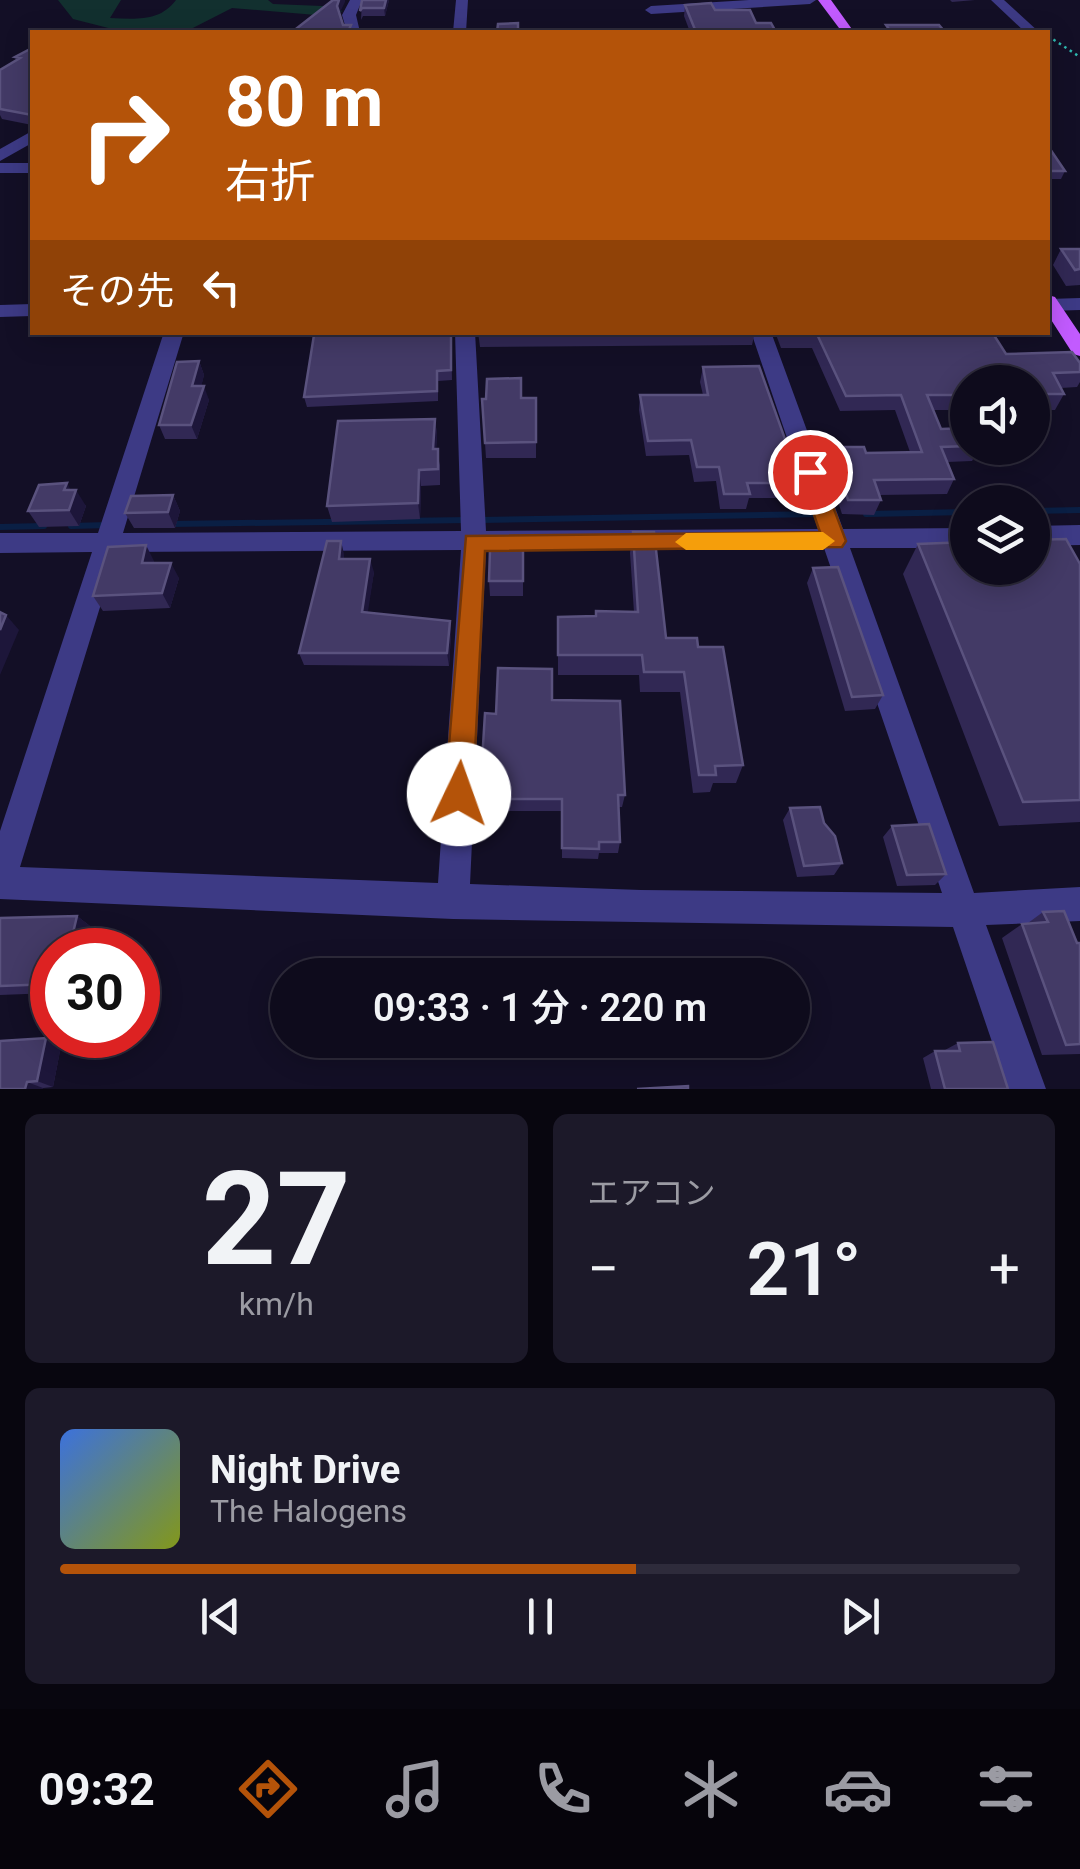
<!DOCTYPE html>
<html lang="ja">
<head>
<meta charset="utf-8">
<style>
  :root { --surface:#0e0b1c; --page:#1c1929; --text:#f1f3f6; --muted:#9b9ba3; --line:#2e2b3b; --accent:#b45309 }
  body { margin:0; font-family:Roboto,"Noto Sans JP",sans-serif; background:var(--page); color:var(--text); height:100vh; display:flex; flex-direction:column; font-size:38px; white-space:nowrap }
  * { box-sizing:border-box; margin:0 }
  p { font-size:32px; color:var(--muted) }
  .icon { flex:none; width:55px; height:55px; fill:none; stroke:currentColor; stroke-width:2; stroke-linecap:round; stroke-linejoin:round }
  .map { position:relative; height:1089px; overflow:hidden }
  .sheet { display:flex; flex-direction:column; gap:25px; padding:25px; background:#08060f; flex:1 }
  .sheet>* { flex:none }
  .banner { position:absolute; left:30px; top:30px; width:1020px; height:305px; border-radius:0px; box-shadow:0 5px 25px #0003,0 0 0 2px var(--line); background:#b45309; color:#fff; overflow:hidden }
  .controls { position:absolute; left:950px; top:365px; display:grid; gap:20px }
  .controls a { display:grid; place-items:center; width:100px; height:100px; border-radius:50%; background:var(--surface); box-shadow:0 5px 25px #0003,0 0 0 2px var(--line); font-size:50px }
  .speed { position:absolute; left:30px; top:928px; display:flex; gap:20px; font-size:50px; font-weight:700; text-align:center }
  .speed>* { display:grid; place-content:center; width:130px; height:130px; border-radius:50%; background:var(--surface); box-shadow:0 5px 25px #0003,0 0 0 2px var(--line); line-height:1 }
  .speed .limit { border:15px solid #d22; background:#fff; color:#111 }
  .pin { position:absolute; display:grid; place-items:center; width:85px; height:85px; color:#fff; margin:-42px; border:5px solid #fff; border-radius:50%; box-shadow:0 2px 10px #0007 }
  .me { position:absolute; width:110px; margin:-55px; rotate:3deg; stroke-linejoin:round; filter:drop-shadow(0 0 8px #0008) }
  .turn { display:flex; align-items:center; gap:35px; height:210px; padding:0 30px; font-size:45px }
  .turn .icon { width:130px; height:130px; stroke-width:2.5 }
  .turn b { display:block; font-size:70px; line-height:85px }
  .then { display:flex; align-items:center; height:95px; padding:0 30px; background:#0003; gap:20px; font-size:38px }
  .big { font-size:75px; font-weight:600; line-height:1.1 }
  .sheet .card { flex:1; display:flex; flex-direction:column; justify-content:center; gap:15px; min-width:0; padding:0 35px; border-radius:15px; background:var(--page) }
  .sheet .dial { align-items:center; gap:0 }
  .dial b { font-size:130px; line-height:1 }
  .song { display:flex; align-items:center; gap:30px }
  .cover { width:120px; height:120px; border-radius:15px; background:linear-gradient(135deg,hsl(220 70% 55%),hsl(70 70% 35%)) }
  .played { height:10px; border-radius:5px; background:linear-gradient(90deg,var(--accent) 60%,var(--line) 60%) }
  .keys { display:flex; justify-content:space-around; direction:ltr }
  .heat { display:flex; justify-content:space-between; align-items:center; font-size:55px; direction:ltr }
  .sheet .tiles { flex:1; display:grid; gap:25px; grid-template-columns:1fr 1fr }
  .card:last-child { grid-column:span 2 }
  .trip { position:absolute; left:270px; top:958px; width:540px; height:100px; border-radius:50px; background:var(--surface); box-shadow:0 5px 25px #0003,0 0 0 2px var(--line); font-weight:600; line-height:100px; text-align:center }
  .menu { display:flex; height:160px; justify-content:space-around; align-items:center; background:#06040b; color:var(--muted) }
  .menu .icon { width:70px; height:70px }
  .menu .active { color:var(--accent) }
  .menu b { font-size:45px; color:var(--text) }
  .map>svg:first-child { display:block }
</style>
</head>
<body>
<div class="map">
<svg width="1080" height="1089" viewBox="0 0 1080 1089">
  <rect width="100%" height="100%" fill="#130f26"/>
  <path fill="#12302f" d="M58,0H121L110,18C135,19 160,22 176,0H268L273,4L322,6L343,11L328,16L232,8L185,32H124L73,19Z"/>
  <g fill="none" stroke-linecap="round" stroke-linejoin="round">
    <path stroke="#0a1f44" stroke-width="6" d="M1032,511L1080,510
      M866,514L968,512
      M481,520L819,514
      M171,524L469,520
      M71,526L109,525
      M0,527L44,526"/>
    <path stroke="#2fb8b0" stroke-width="2.5" stroke-dasharray="2.5 4" stroke-linecap="butt" d="M1048,36L1080,57"/>
    <path fill="#3d3a85" fill-rule="evenodd" d="M350,0H362L356,15L360,32H347L342,15Z
      M456,0H468L466,32H453Z
      M749,0H816L810,4L651,14L645,10L651,6Z
      M991,0H1004L1039,32H1025Z
      M32,131V143L0,161V149Z
      M0,163H32V173H0Z
      M1080,298V310L1048,311V299Z
      M32,304V316L0,317V305Z
      M164,332H184L123,533L461,531L455,332H475L486,531L818,529L751,332H771L843,529L968,528V548H850L974,893L1080,887V921L986,925L1046,1089H1008L953,927L453,919L0,899V831L92,552L0,553V533H98ZM824,548L942,893L641,890L470,884L486,550ZM461,550L438,883L20,867L117,552Z
      M1080,525V545L1032,546V526Z"/>
    <path fill="#c25bff" fill-rule="evenodd" d="M818,0H831L854,32H842Z
      M1048,295L1055,297L1080,334V356L1073,354L1048,315Z"/>
  </g>
  <path fill="#312854" d="M362,0H389L385,16H363L361,20Z
    M950,0H975L952,2Z
    M685,5L715,10L756,23L776,32H690L684,16Z
    M32,48V125L2,119L0,115V70L16,60L15,57Z
    M1048,146L1065,171L1061,179H1048Z
    M1061,249H1080V285L1066,286L1053,265Z
    M451,332L452,380L438,381V401L307,407L304,397Z
    M478,332H755L752,345L480,347Z
    M775,332H992L1006,354L1080,363V382L1077,387L1061,388L1064,394L1055,410H1032V382H968V410H933L941,429L968,428V448H980L972,461L947,462L954,479L947,494L879,495L881,500L874,515L842,514L825,462L830,447L866,453L910,452L895,410L840,411L812,348H781Z
    M199,361L204,375L201,386L209,400L197,439H165L159,425Z
    M703,367L793,483L788,498H749L746,509H720L716,481L694,482L689,455L646,456L639,410L640,395H703L700,382Z
    M536,398V458H486L482,399Z
    M435,419L437,435L436,449L440,465V485L421,486L420,519L332,522L327,506Z
    M71,490L86,506L79,526L39,527L28,511Z
    M173,495L180,511L175,528H134L125,513Z
    M633,532L666,638L698,647L743,765L736,783H713L710,792L693,793L680,692H640L639,675H558V617L595,616L634,612L630,553Z
    M341,541L344,559L374,572L367,613L450,621L451,634L449,666L304,665L299,653Z
    M918,544L1080,564V822L999,826L903,574Z
    M523,550V596H490L489,581Z
    M154,561V563L179,578L170,608L103,611L93,596Z
    M813,568L883,695L875,709L845,711L807,583Z
    M552,700L625,795L622,807H619L620,842L618,853H599L598,859L562,858V811H498V775L484,774L482,762L496,714Z
    M790,808L824,823L842,863L834,875L797,877L783,820Z
    M892,826L946,874L935,885L897,886L883,837Z
    M1043,912L1077,943H1080V1054L1042,1055L1002,938L1022,924L1028,923Z
    M77,916L90,926L84,950H52V993L0,995V918Z
    M689,1040H726L727,1043L721,1050L690,1051Z
    M958,1043L1008,1089H931L923,1058L935,1051H945V1050Z
    M61,1046L53,1087L43,1088V1089H0Z"/>
  <path fill="#1d163a" d="M339,0H345V2L338,16L337,6Z
    M386,0H389L385,16L384,8Z
    M199,361L204,375L198,401L192,386Z
    M204,386L209,400L197,439L191,425Z
    M435,419L437,435L435,465L433,449Z
    M419,470L421,486L420,519L418,503Z
    M67,483L74,496L76,490L86,506L79,526L69,510L64,490Z
    M173,495L180,511L175,528L168,512Z
    M341,541L344,554L343,572L339,559Z
    M146,545L154,561L150,578L142,563Z
    M370,559L374,572L366,625L362,612Z
    M171,563L179,578L170,608L162,593Z
    M6,615L19,630L0,675V630Z
    M450,621L451,634L449,666L447,653Z
    M77,916L90,926L84,950H69Z
    M46,1038L61,1046L53,1087L37,1081Z
    M27,1082L43,1088V1089H25Z"/>
  <path fill="#433a66" stroke="#5a527e" stroke-width="2.5" d="M333,0H339L337,6L343,25H351L348,32H292Z
    M362,0H386L384,8H362L360,11Z
    M711,3L715,10H750L756,23H771L776,32H696L685,5Z
    M518,23V32H497L498,24Z
    M886,25H939L945,32H891Z
    M32,48V115L0,109V70L20,58L15,57Z
    M1048,146L1065,171H1048Z
    M1061,249H1080V269L1075,270Z
    M362,332H451V370L437,371V391L304,397L314,335Z
    M816,332H992L1006,354L1072,352L1080,363V372L1053,373L1064,394H1032V382H968V395H927L941,429L968,428V446L941,447L954,479L874,480L881,500H848L830,447H864L866,453L922,452L901,395L846,396Z
    M199,361L192,386H204L191,425H159L177,362Z
    M759,366L785,439L793,483H747L750,494H724L719,467H697L691,440L648,441L640,395H708L703,367Z
    M521,378V398H536V442L485,443L482,399H486L487,379Z
    M435,419L433,449H438V469L419,470L418,503L327,506L338,421Z
    M67,483L64,490H76L69,510L28,511L39,485Z
    M173,495L168,512L125,513L131,496Z
    M633,532H654L666,638H697L698,647H723L743,765L715,766L716,775H699L684,672H644L642,655H558V617L596,616V611L638,612Z
    M1066,539L1080,564V800L1023,802L918,544L968,542V568H1032V540Z
    M327,541H341L339,559H370L362,612L450,621L447,653H299Z
    M146,545L142,563H171L162,593L93,596L108,547Z
    M490,550H523V581H489Z
    M838,567L883,695L852,697L813,568Z
    M0,612L6,615L0,630Z
    M498,668L552,669V700L620,701L625,795H618L620,842H599V849L562,848V799H497L498,762H482L485,713L496,714Z
    M820,807L824,823L835,836L842,863L804,866L790,808Z
    M929,824L946,874L907,875L892,826Z
    M1064,911L1077,943H1080V1044L1066,1045L1022,924L1048,922L1043,912Z
    M77,916L69,950H52V984L0,986V918Z
    M716,965L717,975H686L685,966Z
    M46,1038L37,1081L27,1082L25,1089H0V1041Z
    M694,1040H726L727,1043L695,1044Z
    M993,1042L1008,1089H945L935,1051H960L958,1043Z
    M688,1086V1089H637Z"/>
  <path fill="#b45309" stroke="#753606" stroke-width="2.5" d="M810,464L820,472L846,541L842,547L485,551L473,794L469,803L459,807L449,803L445,794L466,536L820,532L799,472Z"/>
  <path fill="#f59e0b" d="M823,532L835,541L823,550H686L675,542L686,533Z"/>
</svg>
<div class="controls">
<a><svg class="icon" aria-label="sound" viewBox="0 0 24 24"><path d="M4 9h4l5-4v14l-5-4H4zM17 9q2 3 0 6"/></svg></a>
<a><svg class="icon" aria-label="layers" viewBox="0 0 24 24"><path d="M12 4l9 5-9 5-9-5zM3 14l9 5 9-5"/></svg></a>
</div>
<div class="speed"><div class="limit">30</div></div>
<div class="pin" style="left:810px;top:472px;background:#d93025"><svg class="icon" aria-label="arrive" viewBox="0 0 24 24"><path d="M6 21V4h12l-3 4 3 4H6"/></svg></div>
<svg class="me" style="left:459px;top:794px" viewBox="-20 -20 40 40"><circle r="19" fill="#fff"/><path d="M0-13L10 11 0 6-10 11z" fill="#b45309"/></svg>
<div class="trip">09:33 · 1 分 · 220 m</div>
<div class="banner">
<div class="turn"><svg class="icon" aria-label="right" viewBox="0 0 24 24"><path d="M7 20v-9h11M14 6l5 5-5 5"/></svg><div><b>80 m</b>右折</div></div>
<div class="then">その先<svg class="icon" aria-label="left" viewBox="0 0 24 24"><path d="M17 20v-9H6M10 6l-5 5 5 5"/></svg></div>
</div>
</div>
<section class="sheet">
<div class="tiles">
<div class="card dial"><b>27</b><p>km/h</p></div>
<div class="card"><p>エアコン</p>
<div class="heat"><a>−</a><b class="big">21°</b><a>+</a></div>
</div>
<div class="card">
<div class="song"><i class="cover"></i><div><b>Night Drive</b><p>The Halogens</p></div></div>
<div class="played"></div>
<div class="keys"><svg class="icon" aria-label="previous" viewBox="0 0 24 24"><path d="M18 5L8 12l10 7zM5 5v14"/></svg><svg class="icon" aria-label="pause" viewBox="0 0 24 24"><path d="M8 5v14M16 5v14"/></svg><svg class="icon" aria-label="next" viewBox="0 0 24 24"><path d="M6 5l10 7-10 7zM19 5v14"/></svg></div>
</div>
</div>
</section>
<nav class="menu">
<b>09:32</b>
<svg class="icon active" aria-label="directions" viewBox="0 0 24 24"><path d="M12 3l9 9-9 9-9-9zM9 14v-3h6M13 9l2 2-2 2"/></svg>
<svg class="icon" aria-label="music" viewBox="0 0 24 24"><path d="M9 18V5l10-2v13"/><circle cx="6" cy="18" r="3"/><circle cx="16" cy="16" r="3"/></svg>
<svg class="icon" aria-label="phone" viewBox="0 0 24 24"><path d="M5 4h4l2 5-3 2q2 4 5 5l2-3 5 2v4C11 20 4 13 5 4z"/></svg>
<svg class="icon" aria-label="climate" viewBox="0 0 24 24"><path d="M12 3v18M4 7l16 10M4 17L20 7"/></svg>
<svg class="icon" aria-label="car" viewBox="0 0 24 24"><path d="M5 17H2v-5l4-1 3-4h7l3 4 3 1v5h-3M9 17h6M6 11h13"/><circle cx="7" cy="17" r="2"/><circle cx="17" cy="17" r="2"/></svg>
<svg class="icon" aria-label="filters" viewBox="0 0 24 24"><path d="M4 7h16M4 17h16"/><circle cx="9" cy="7" r="2"/><circle cx="15" cy="17" r="2"/></svg>
</nav>
</body>
</html>
